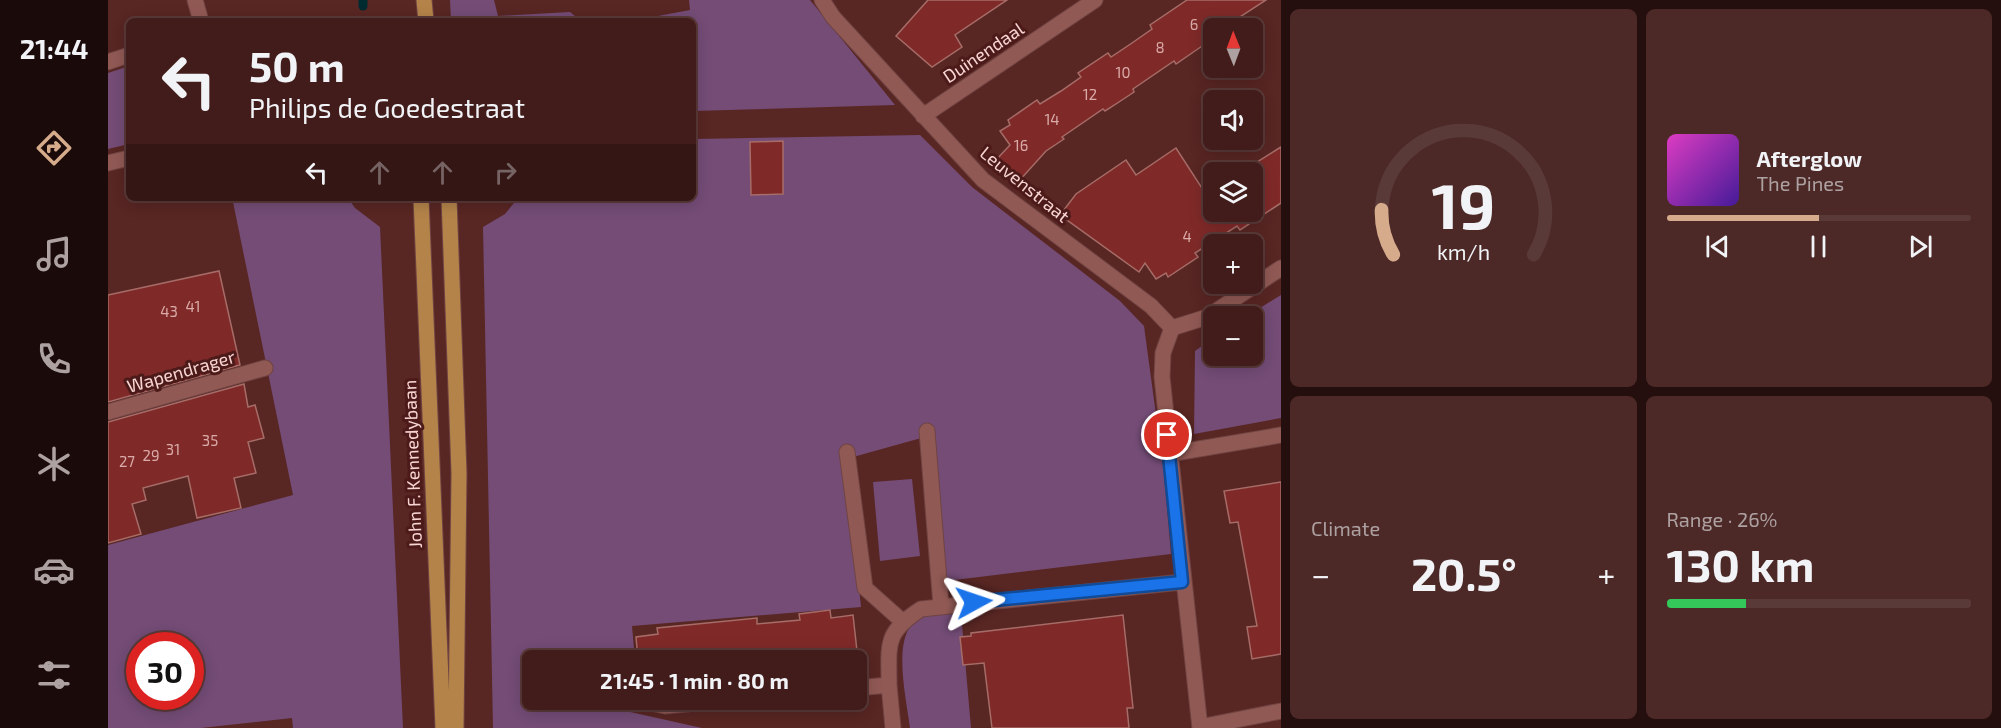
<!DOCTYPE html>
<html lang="en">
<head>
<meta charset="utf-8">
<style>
  :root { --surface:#421c1a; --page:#4c2927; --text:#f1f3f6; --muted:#aea1a2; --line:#5a3a39; --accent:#d6ab8b }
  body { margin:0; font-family:"Exo 2",sans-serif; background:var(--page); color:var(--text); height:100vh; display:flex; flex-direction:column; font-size:22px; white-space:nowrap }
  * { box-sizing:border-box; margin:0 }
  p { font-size:20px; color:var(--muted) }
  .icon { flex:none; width:33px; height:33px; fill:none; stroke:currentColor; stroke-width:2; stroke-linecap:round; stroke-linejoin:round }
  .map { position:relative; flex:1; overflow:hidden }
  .drawer { display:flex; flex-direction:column; gap:9px; padding:9px; background:#240f0e; width:720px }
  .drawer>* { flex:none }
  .guide { position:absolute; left:18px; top:18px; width:570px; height:183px; border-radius:9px; box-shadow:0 3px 15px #0003,0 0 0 2px var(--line); background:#421c1a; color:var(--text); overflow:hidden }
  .needle { width:39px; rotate:359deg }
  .buttons { position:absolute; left:1095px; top:18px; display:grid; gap:12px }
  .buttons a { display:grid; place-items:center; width:60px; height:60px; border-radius:9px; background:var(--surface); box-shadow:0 3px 15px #0003,0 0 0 2px var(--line); font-size:30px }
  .speed { position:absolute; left:18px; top:632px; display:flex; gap:12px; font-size:30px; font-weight:700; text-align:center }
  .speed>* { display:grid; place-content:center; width:78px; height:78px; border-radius:50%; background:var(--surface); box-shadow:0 3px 15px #0003,0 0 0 2px var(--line); line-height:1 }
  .speed .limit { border:9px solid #d22; background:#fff; color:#111 }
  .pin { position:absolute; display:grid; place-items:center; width:51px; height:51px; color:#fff; margin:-26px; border:3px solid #fff; border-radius:50%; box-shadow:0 2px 6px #0007 }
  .me { position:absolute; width:66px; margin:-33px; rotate:85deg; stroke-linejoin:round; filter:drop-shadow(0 0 4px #0008) }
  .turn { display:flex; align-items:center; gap:21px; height:126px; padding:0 24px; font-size:27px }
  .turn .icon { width:78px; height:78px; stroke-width:2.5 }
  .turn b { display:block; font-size:42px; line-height:51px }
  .lanes { display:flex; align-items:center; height:57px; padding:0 24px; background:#0003; justify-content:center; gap:30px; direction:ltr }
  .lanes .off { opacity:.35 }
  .big { font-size:45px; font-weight:700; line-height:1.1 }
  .drawer .tile { flex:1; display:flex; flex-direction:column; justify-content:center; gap:9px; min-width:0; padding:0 21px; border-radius:9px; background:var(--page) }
  .drawer .dial { align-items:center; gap:0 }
  .dial svg { height:156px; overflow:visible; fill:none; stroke:var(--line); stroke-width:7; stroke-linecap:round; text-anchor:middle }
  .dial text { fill:var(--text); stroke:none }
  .song { display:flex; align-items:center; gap:18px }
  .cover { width:72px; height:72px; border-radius:9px; background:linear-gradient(135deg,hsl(310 70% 55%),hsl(260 70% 35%)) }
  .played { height:6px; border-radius:3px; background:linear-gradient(90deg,var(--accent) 50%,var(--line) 50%) }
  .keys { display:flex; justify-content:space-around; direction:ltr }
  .heat { display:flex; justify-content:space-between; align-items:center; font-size:33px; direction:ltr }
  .charge { height:9px; border-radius:4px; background:linear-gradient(90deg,#34c759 26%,var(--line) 0) }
  .drawer .tiles { flex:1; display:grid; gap:9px; grid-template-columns:repeat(2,1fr) }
  .trip { position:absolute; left:414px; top:650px; width:345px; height:60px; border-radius:9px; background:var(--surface); box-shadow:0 3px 15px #0003,0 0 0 2px var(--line); font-weight:700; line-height:60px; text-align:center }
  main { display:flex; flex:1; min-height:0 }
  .tabs { display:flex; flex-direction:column; width:108px; justify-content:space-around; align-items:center; background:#1a0b0a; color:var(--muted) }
  .tabs .icon { width:42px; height:42px }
  .tabs .selected { color:var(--accent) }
  .tabs b { font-size:27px; color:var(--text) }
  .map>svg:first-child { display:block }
</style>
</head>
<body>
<main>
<nav class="tabs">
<b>21:44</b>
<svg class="icon selected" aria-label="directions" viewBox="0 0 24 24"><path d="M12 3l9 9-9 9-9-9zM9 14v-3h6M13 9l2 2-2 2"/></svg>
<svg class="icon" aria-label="music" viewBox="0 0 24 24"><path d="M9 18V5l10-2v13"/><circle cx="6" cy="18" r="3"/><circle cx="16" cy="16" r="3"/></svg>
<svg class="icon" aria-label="phone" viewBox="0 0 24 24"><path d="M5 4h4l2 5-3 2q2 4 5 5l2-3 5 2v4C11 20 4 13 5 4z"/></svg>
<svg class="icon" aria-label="climate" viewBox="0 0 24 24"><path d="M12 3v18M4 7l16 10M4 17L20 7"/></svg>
<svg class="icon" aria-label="car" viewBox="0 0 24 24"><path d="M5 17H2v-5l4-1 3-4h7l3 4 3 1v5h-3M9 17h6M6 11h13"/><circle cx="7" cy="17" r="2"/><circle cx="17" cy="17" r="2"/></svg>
<svg class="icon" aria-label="filters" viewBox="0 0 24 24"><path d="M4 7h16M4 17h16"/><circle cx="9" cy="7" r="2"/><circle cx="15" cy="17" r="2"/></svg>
</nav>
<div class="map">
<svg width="1173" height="728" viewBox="0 0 1173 728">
  <rect width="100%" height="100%" fill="#582623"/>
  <path fill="#744c76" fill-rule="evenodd" d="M342,0H386L390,16L462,12L473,21H343Z
    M581,0H702L787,105L585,111V21H551L550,16L582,10Z
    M21,66V144L0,149V73Z
    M812,135L864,187L1012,301L1036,326L1056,474L1063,554L838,581L824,435L738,459L753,607L524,626L527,660H424V699H517L518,711L594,728H385L375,227L397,214L410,198H585V139Z
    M173,198H240L247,208L272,227L295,728H185L184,718L93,728H0V545L185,495L125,202ZM32,645H82V696H32Z
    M1173,295V418L1086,434L1087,351L1105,338L1106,356H1144V316H1139Z
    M804,479L812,556L772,561L765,482Z
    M853,613L863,728H802C799,701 782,633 811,619C822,614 840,614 853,613Z"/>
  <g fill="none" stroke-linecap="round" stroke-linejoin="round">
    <path stroke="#002b30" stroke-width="9" d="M255,0V6"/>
  </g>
  <path fill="#7f2a29" stroke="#a66c67" stroke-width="1.5" d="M820,0H899L847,35L854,47L824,67L788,36Z
    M1079,0H1158L1115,28H1106V35L1095,42L1097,44L1068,64L1066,61L1025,89L1026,92L1011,102L997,111L995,109L954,137L956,139L938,151L911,181L888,160L902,145L892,131L902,125L900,120L929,100L932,104L953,91L973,77L970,73L1000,53L1003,57L1024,43L1044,29L1042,25Z
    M675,141V194L643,195L642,142Z
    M1173,147V203L1132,230L1129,226L1087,253L1090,257L1060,277L1058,273L1048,279L1037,263L1031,272L952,215L968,194L1018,160L1028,175L1068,148L1099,196L1106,191V212H1144V172H1133Z
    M111,271L132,365L0,402V295Z
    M136,384L140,407L147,405L156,438L140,442L148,473L126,478L133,508L89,518L80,476L35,488L38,500L24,504L33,534L0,543V422Z
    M1173,482V654L1144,659L1139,627L1149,626L1130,522L1122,523L1116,491Z
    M722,610L723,618L745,615L750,660H530L528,637L550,634L549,628L649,618V624L692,620L691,614Z
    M1015,615L1025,708H1019L1021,728H884L876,663L855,665L852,637L863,636V633Z"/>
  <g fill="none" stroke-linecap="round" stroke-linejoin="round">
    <defs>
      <path id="minor" d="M87,0L93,21
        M714,0L725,17L875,180L1043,306L1064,328
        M0,62L21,55
        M815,116L987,0
        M0,163L21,158
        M1064,328L1055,353L1054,377L1092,728
        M1064,328L1099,317L1173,268
        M0,412L157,368
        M819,431L833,606
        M739,452L757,588L794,621
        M1061,454L1173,435
        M781,685C781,644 776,633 813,609L1074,582
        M748,688L781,685L785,728
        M525,699L557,706L631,699
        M1092,727L1173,711"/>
      <path id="major" d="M316,0L318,21
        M313,198L335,728
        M341,198L351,473L348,728"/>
    </defs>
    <use href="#minor" stroke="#704443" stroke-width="17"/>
    <use href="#major" stroke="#704443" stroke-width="17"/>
    <use href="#minor" stroke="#915954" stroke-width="15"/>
    <use href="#major" stroke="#b38349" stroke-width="15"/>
  </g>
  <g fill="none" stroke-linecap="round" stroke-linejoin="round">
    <defs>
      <path id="route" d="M866,602L1074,582L1059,435"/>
    </defs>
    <use href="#route" stroke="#114b97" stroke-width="15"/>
    <use href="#route" stroke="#1a73e8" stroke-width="10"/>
  </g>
  <g text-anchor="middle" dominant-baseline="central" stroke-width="6" stroke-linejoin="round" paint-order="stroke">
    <g font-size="15" fill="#daaba8">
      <text x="1086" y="24">6</text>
      <text x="1052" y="47">8</text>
      <text x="1015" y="72">10</text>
      <text x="982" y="94">12</text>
      <text x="944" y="119">14</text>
      <text x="913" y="145">16</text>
      <text x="1079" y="236">4</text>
      <text x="85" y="306">41</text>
      <text x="61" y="311">43</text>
      <text x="102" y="440">35</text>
      <text x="65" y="449">31</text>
      <text x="43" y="455">29</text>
      <text x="19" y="461">27</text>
    </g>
    <g font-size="18" fill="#f8d6d3" stroke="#4c1b19">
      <text transform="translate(875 52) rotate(-34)">Duinendaal</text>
      <text transform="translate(917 184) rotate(39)">Leuvenstraat</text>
      <text transform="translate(73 371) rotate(-16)">Wapendrager</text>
      <text transform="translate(304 464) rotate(-92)">John F. Kennedybaan</text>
    </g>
  </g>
</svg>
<div class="buttons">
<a><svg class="needle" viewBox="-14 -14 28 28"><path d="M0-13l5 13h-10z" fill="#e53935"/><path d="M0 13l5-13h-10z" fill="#aea1a2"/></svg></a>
<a><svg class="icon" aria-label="sound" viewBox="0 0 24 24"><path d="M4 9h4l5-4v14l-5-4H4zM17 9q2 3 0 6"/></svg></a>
<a><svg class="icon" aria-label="layers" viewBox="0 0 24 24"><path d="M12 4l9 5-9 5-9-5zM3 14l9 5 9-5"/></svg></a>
<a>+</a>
<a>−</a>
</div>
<div class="speed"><div class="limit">30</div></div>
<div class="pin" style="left:1059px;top:435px;background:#d93025"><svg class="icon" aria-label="arrive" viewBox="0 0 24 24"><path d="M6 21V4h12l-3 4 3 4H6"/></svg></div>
<svg class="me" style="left:866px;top:602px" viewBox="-20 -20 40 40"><path d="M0-17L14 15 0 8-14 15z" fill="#1a73e8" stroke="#fff" stroke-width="4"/></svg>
<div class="trip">21:45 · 1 min · 80 m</div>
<div class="guide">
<div class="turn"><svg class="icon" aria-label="left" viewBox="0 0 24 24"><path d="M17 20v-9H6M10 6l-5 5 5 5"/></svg><div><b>50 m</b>Philips de Goedestraat</div></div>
<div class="lanes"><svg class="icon" aria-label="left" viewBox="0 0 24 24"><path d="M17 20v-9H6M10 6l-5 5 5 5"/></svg><svg class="icon off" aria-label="ahead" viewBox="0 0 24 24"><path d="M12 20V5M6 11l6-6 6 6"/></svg><svg class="icon off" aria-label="ahead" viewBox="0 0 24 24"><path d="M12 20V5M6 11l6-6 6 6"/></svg><svg class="icon off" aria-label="right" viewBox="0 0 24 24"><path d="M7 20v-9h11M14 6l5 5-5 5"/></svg></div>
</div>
</div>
<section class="drawer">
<div class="tiles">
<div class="tile dial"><svg viewBox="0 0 100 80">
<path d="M14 69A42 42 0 1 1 86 69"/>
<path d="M14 69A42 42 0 0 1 8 46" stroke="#d6ab8b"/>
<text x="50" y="56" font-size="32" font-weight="700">19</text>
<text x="50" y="72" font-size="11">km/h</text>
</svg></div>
<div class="tile">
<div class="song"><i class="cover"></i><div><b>Afterglow</b><p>The Pines</p></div></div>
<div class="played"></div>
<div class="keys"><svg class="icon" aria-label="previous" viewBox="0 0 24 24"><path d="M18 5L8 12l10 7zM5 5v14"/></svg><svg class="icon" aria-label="pause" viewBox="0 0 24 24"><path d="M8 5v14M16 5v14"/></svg><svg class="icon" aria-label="next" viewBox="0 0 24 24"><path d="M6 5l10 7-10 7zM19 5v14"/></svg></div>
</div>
<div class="tile"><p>Climate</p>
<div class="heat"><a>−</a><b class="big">20.5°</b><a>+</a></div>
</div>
<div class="tile"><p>Range · 26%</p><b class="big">130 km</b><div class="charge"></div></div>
</div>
</section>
</main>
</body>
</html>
